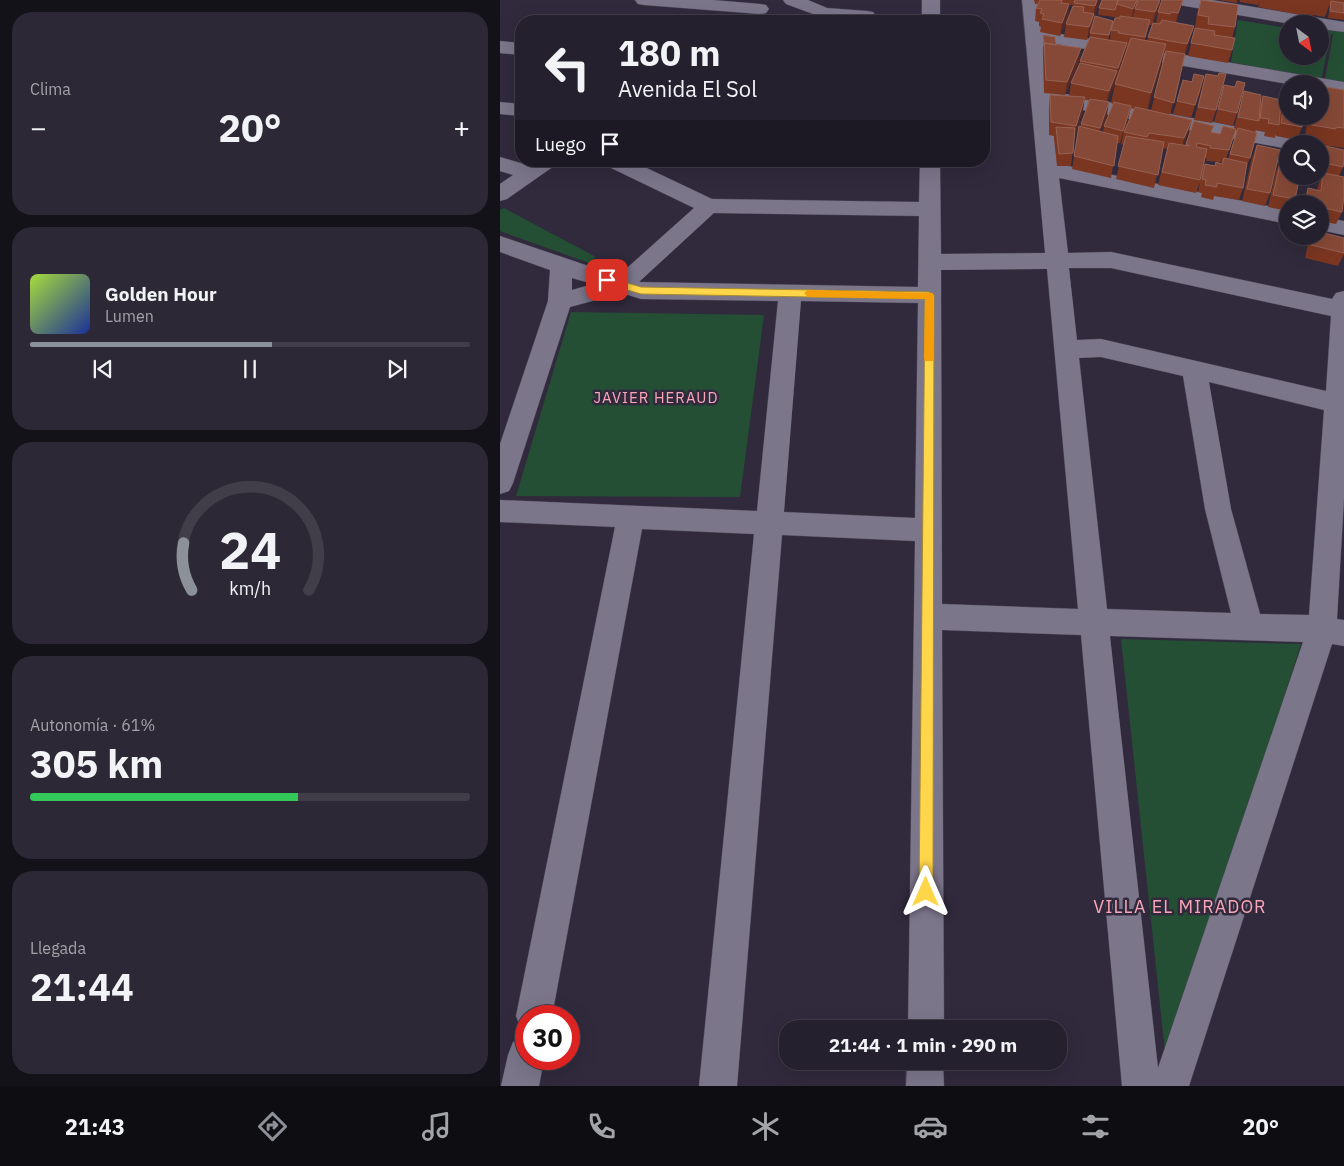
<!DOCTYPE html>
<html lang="es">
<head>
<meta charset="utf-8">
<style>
  :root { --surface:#24202d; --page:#2c2835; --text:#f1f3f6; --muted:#a3a3aa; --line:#413e49; --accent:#8c9099 }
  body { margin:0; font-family:"IBM Plex Sans",sans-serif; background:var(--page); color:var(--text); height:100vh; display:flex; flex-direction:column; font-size:19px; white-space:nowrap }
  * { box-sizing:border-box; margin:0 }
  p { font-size:16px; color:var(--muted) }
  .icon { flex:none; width:28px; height:28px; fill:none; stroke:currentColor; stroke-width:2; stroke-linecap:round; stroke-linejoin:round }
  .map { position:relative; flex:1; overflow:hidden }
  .sheet { display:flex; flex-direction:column; gap:12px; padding:12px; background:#141219; width:500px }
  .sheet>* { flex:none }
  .hud { position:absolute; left:15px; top:15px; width:475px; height:152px; border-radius:20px; box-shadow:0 5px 20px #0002,0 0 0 1px var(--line); background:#24202d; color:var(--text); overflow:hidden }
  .needle { width:32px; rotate:148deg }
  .buttons { position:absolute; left:779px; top:15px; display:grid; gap:10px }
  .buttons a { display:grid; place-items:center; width:50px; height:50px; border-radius:50%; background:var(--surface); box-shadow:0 5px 20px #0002,0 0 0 1px var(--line); font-size:25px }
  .speed { position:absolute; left:15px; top:1005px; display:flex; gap:10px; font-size:25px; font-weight:700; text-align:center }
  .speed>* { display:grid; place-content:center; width:65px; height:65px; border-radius:50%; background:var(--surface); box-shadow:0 5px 20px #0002,0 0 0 1px var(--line); line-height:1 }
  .speed .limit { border:8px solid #d22; background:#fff; color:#111 }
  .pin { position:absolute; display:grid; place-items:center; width:42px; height:42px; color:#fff; margin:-21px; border-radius:10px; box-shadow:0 2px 8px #0006 }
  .me { position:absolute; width:55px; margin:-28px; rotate:0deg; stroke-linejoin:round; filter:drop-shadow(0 0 4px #0008) }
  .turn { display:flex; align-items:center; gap:18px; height:105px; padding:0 20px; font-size:22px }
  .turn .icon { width:65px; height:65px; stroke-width:2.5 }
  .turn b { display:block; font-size:35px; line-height:42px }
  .then { display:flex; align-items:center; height:48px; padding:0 20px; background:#0003; gap:10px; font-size:19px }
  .big { font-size:38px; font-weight:800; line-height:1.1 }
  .sheet .tile { flex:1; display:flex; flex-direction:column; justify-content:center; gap:8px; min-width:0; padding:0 18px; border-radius:20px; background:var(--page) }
  .sheet .dial { align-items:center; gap:0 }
  .dial svg { height:130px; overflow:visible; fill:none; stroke:var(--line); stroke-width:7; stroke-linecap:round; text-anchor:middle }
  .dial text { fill:var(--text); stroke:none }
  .song { display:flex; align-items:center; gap:15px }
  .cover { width:60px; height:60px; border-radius:8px; background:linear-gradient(135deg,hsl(80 70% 55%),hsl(230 70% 35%)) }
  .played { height:5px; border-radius:2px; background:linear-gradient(90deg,var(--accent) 55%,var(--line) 55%) }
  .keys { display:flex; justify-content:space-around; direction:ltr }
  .heat { display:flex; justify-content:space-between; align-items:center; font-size:28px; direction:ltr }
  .charge { height:8px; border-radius:4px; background:linear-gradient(90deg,#34c759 61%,var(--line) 0) }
  .trip { position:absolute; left:279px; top:1020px; width:288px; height:50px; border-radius:20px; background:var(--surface); box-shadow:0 5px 20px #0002,0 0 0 1px var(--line); font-weight:800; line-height:50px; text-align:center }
  .dock { display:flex; height:80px; justify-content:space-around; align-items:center; background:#0e0d12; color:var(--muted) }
  .dock .icon { width:35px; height:35px }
  .dock .selected { color:var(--accent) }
  .dock b { font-size:22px; color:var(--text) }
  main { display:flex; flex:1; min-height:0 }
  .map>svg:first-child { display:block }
</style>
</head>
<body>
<main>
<section class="sheet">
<div class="tile"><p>Clima</p>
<div class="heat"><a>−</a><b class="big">20°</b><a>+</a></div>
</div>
<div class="tile">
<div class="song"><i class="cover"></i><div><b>Golden Hour</b><p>Lumen</p></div></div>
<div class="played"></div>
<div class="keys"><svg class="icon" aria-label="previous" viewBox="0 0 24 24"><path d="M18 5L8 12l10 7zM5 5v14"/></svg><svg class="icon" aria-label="pause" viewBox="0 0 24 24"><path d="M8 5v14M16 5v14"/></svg><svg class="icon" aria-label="next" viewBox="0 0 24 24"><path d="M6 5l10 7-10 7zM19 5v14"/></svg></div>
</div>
<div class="tile dial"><svg viewBox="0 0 100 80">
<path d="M14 69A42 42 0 1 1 86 69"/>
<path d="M14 69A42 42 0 0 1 9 40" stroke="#8c9099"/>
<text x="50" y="56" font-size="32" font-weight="700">24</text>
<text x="50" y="72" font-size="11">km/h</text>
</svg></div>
<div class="tile"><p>Autonomía · 61%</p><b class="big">305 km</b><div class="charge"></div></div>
<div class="tile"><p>Llegada</p><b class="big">21:44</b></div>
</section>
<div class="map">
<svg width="844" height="1086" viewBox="0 0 844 1086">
  <rect width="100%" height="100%" fill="#302a3c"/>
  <path fill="#244f35" d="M738,20L787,28L788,56H820V33H828L820,32V26L844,30V82L825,79L833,34H831L821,80L731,62Z
    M4,208L96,257L89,263L0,231V210Z
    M71,312L264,315L240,497L16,496Z
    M621,639L801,644L666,1061Z"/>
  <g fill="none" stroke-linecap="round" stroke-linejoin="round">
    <defs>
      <path id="minor" d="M135,0H213L260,4L266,5L269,9L266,13L260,14L144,5L138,4Z
        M283,0H308L327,8L367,11L373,12L376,16L373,20L368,21L324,18L286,4Z
        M422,0H440V21H422Z
        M522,0H540L543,31L844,82V94L820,90V84H788L545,42L550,91L797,138L804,139L807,144H788V149L551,104L558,164L788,210V224L559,178L568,253L611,252L832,299L836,293L844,291V499L837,619L844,620V646L832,644L689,1086H622L581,635L442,630L444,1029H408L415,541L282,535L237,1086H199L254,534L142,529L52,1016H26V1031L21,1029L16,1016L115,527L0,522V500L257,511L278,301L141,299L122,293L70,307L13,483L9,491L0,494V444L48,301L50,270L0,252V236L118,276L194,208L107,166L104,161H132L212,199L419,202L420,161H440L441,254L545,253ZM214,213L419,216L418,287L139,282ZM569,268H611L831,316L826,391L601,339L577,340ZM547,269L578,609L442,604L441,270ZM72,278L93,284L72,290ZM301,301L418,303L415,518L284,512ZM601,357L683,376L705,509L731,613L607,609L579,358ZM709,382L824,410L809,615L760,614L731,509ZM610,636L803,642L658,1068Z
        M670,0H712L844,22V32L820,29V24H791L679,5L673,4Z
        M0,41L21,43V55L0,53Z
        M0,102L21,104V116L0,114Z
        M0,157L27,165L33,161H57L54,166L7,199L0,201V184L13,175L0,171Z
        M820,216L844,221V235L820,230Z
        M26,1037V1059H44L39,1086H1L8,1055L13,1042Z
        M407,1061H443L444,1086H406Z"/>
    </defs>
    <use href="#minor" stroke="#4a4655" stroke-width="1"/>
    <use href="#minor" fill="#7c768b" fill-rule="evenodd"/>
  </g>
  <path fill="#7a3621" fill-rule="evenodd" d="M534,0H600L593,19L591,27L587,40L564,37L566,24L574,5H569L568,17L560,36L540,32L541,27L539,26V22L535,21L536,8L538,4H535Z
    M618,0H660L659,7L653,23H656L658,12L683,0L676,23L694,26L685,54L670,115L692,120L688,133L683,145H685L694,121L712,132L720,134L734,128L744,91L760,103L763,96L780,110L781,104L786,91L802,127L797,140L776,136V133L775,138L764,136L765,132L756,130V129L750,158L746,168L743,188L739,200L714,196L713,200L701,197L702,193L698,192L700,182L696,193L658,185L667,149L663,148L654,188L616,179L624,145L621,144L624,133L620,143H617L611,178L572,169L579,126L580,127L589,100H584L583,110L574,139L571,166H557L554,139V136L549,135V107L550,95L569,96L571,83L580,65V61L589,39L590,33L613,21L608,40H610L611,30L617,18L614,17L616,8L614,17L598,15L599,8ZM649,25H652L647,41L645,40ZM664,53L666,54L651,110L648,109ZM624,59L615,84L611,103L613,104L604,126L603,132H601L607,115V102ZM631,108L634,109L625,130ZM735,130L737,131L728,159H726ZM705,158L707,159L706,161L722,162V164L716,162L714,166L705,164L701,175Z
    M701,0L735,27L732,38V50L728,63L688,56L695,28L697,13Z
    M719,0H737V3Z
    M740,0H760L758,5L740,2Z
    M760,0H844V20L828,18L830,6H829L825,17L813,15V17L758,7Z
    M543,35L579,61L565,95L544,93L543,56Z
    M706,74L716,110L712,123L694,120Z
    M724,85L737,113L733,126L714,122Z
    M701,89L691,118L673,114L677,101Z
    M844,90V148L829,146H828L843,167L839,176L842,212L836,224L820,221V204H802L808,188L817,190L818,186L822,176H820V144H804L808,116H820Z
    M757,145L770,193L765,206L742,201L752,158Z
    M781,159L795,199L793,204H788V211L768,207L776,172Z
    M812,236L844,238V254L838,266L805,258L808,244Z"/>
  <path fill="#582922" d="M597,0H600L593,19L595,6Z
    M637,0H638L635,9L631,22L633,9Z
    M660,0L659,7L652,25L655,12Z
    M683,0L680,10L675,26L678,13Z
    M569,4L568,17L560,36L562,23Z
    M594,14L591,27L587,40L589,27Z
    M694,26L690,39L684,57L687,44Z
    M627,43L625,56L616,80L618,68Z
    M666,44L662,63L647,112L651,93Z
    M581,48L579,61L565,95L567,82Z
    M617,71L615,84L606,104L609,91Z
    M704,76L701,89L691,118L695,105Z
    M585,97L583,110L574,139L576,126Z
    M609,102L607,115L598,141L600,128Z
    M631,106L628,119L620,143L623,131Z
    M692,120L688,133L681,151L684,138Z"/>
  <path fill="#864937" stroke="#966254" d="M540,0H562L561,3L569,4L562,23L542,19L544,14L540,13L542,9L536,8Z
    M575,0H597L595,6L574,3Z
    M602,0H618L615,10L599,8Z
    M618,0H637L633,9L617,4Z
    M638,0H660L655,12L635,9Z
    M662,0H683L678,13L671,12L670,14L658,12Z
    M701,0L738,5L735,27L708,24L709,17L698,15Z
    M831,1L844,3V13L830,11Z
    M573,6L584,7L583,12L594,14L589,27L566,24Z
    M595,16L613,21L609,35L590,33Z
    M620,16L650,20L645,37L618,33L619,31L611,30L615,18H620Z
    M662,20L694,26L687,44L648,37L653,23L660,24Z
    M695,28L715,31L714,35L735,38L732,50L691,43Z
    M543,35L555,37L556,45L544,43V46Z
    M590,37L627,43L618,68L580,61Z
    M631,38L666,44L651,93L615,84Z
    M544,43L581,48L567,82L546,80Z
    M666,51L685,54L674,103L654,97Z
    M580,63L617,71L609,91L571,83Z
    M719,73L726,74L716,110L698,107L706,74L718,76Z
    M694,74L704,76L695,105L677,101L683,80L692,82Z
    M737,81L745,83L737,113L718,109L724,85L735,87Z
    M820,86L844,90V128L836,127V129L812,125L813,116H820Z
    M744,91L761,95L759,121L738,117Z
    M786,91L788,92V116H804L802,127L781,123Z
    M550,95L585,97L576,126L551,122Z
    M763,96L781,100L779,125L768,123L769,119L760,118Z
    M590,99L609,102L600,128L581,124Z
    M614,102L631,106L623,131L604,126Z
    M635,107L692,120L684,138L649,133L647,137L624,132Z
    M694,121L714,126L711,132L720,134L723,126L736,129L729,150L710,148L711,146L697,143L696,147L707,149L700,180L662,172L669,143L690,146L686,144Z
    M579,126L618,136L614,166L574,156Z
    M556,127L575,128L573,153L559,154Z
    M738,128L757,133L750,158L730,154Z
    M626,136L664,142L658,175L618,166Z
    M805,141L816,144H805Z
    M757,145L780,150L770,193L747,189Z
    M820,145L844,150V161L843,167L820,162Z
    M724,158L747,163L743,188L717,183V187L705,185L706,180L702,179L705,164L715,166L716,162L722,164Z
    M781,159L788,160V176H800L795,199L773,195Z
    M823,173L844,177V196L842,212L820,207V204H806L808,188L821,191Z
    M820,232L844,238V253L811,245L813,236H820Z"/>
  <path fill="#ffd54a" stroke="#a68a30" d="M107,277L141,287L429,292L434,295L433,892L431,897L426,899L421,897L419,892L425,299L141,294L103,283L102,280Z"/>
  <path fill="#f59e0b" d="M308,290L433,293V361H425L424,358L425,299L308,297L304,293Z"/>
  <g text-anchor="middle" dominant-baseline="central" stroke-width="5" stroke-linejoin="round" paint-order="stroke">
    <g font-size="15" letter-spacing="1" fill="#f9a6b9" stroke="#302a3c">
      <text x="156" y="397">JAVIER HERAUD</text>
    </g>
    <g font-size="18" letter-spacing="1" fill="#f9a6b9" stroke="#302a3c">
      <text x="680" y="906">VILLA EL MIRADOR</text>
    </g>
  </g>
</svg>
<div class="buttons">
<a><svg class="needle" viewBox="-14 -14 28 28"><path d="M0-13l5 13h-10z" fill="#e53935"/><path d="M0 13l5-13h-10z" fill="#a3a3aa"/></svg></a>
<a><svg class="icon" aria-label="sound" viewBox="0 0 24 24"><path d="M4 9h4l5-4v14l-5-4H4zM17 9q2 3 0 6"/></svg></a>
<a><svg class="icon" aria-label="search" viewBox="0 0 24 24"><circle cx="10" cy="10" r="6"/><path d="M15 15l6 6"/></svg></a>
<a><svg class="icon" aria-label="layers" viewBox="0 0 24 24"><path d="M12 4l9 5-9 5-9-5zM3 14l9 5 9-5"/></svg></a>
</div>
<div class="speed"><div class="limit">30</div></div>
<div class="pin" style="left:107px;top:280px;background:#d93025"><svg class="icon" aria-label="arrive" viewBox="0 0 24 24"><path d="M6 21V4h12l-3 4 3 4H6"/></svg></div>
<svg class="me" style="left:426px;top:892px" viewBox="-20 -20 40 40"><path d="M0-17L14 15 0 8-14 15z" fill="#ffd54a" stroke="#fff" stroke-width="4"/></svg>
<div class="trip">21:44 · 1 min · 290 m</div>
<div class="hud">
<div class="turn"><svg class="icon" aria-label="left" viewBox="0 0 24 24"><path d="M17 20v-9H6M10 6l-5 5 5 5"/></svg><div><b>180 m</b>Avenida El Sol</div></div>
<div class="then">Luego<svg class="icon" aria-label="arrive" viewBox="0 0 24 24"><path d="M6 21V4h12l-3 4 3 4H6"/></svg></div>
</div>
</div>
</main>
<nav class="dock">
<b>21:43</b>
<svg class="icon selected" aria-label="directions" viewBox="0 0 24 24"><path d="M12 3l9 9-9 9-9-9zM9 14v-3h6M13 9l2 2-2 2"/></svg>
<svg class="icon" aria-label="music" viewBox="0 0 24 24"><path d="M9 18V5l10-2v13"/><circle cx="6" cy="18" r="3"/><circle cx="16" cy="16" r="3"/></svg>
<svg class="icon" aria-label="phone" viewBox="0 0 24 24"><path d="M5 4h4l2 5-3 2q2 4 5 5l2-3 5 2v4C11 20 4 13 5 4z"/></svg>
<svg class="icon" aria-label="climate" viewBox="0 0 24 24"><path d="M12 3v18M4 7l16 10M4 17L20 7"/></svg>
<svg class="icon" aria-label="car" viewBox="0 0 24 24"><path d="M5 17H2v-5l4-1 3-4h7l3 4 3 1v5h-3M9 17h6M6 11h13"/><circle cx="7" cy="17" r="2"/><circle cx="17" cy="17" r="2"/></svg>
<svg class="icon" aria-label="filters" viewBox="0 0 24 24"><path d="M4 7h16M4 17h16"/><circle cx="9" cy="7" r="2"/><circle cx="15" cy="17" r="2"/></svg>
<b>20°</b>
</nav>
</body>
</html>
